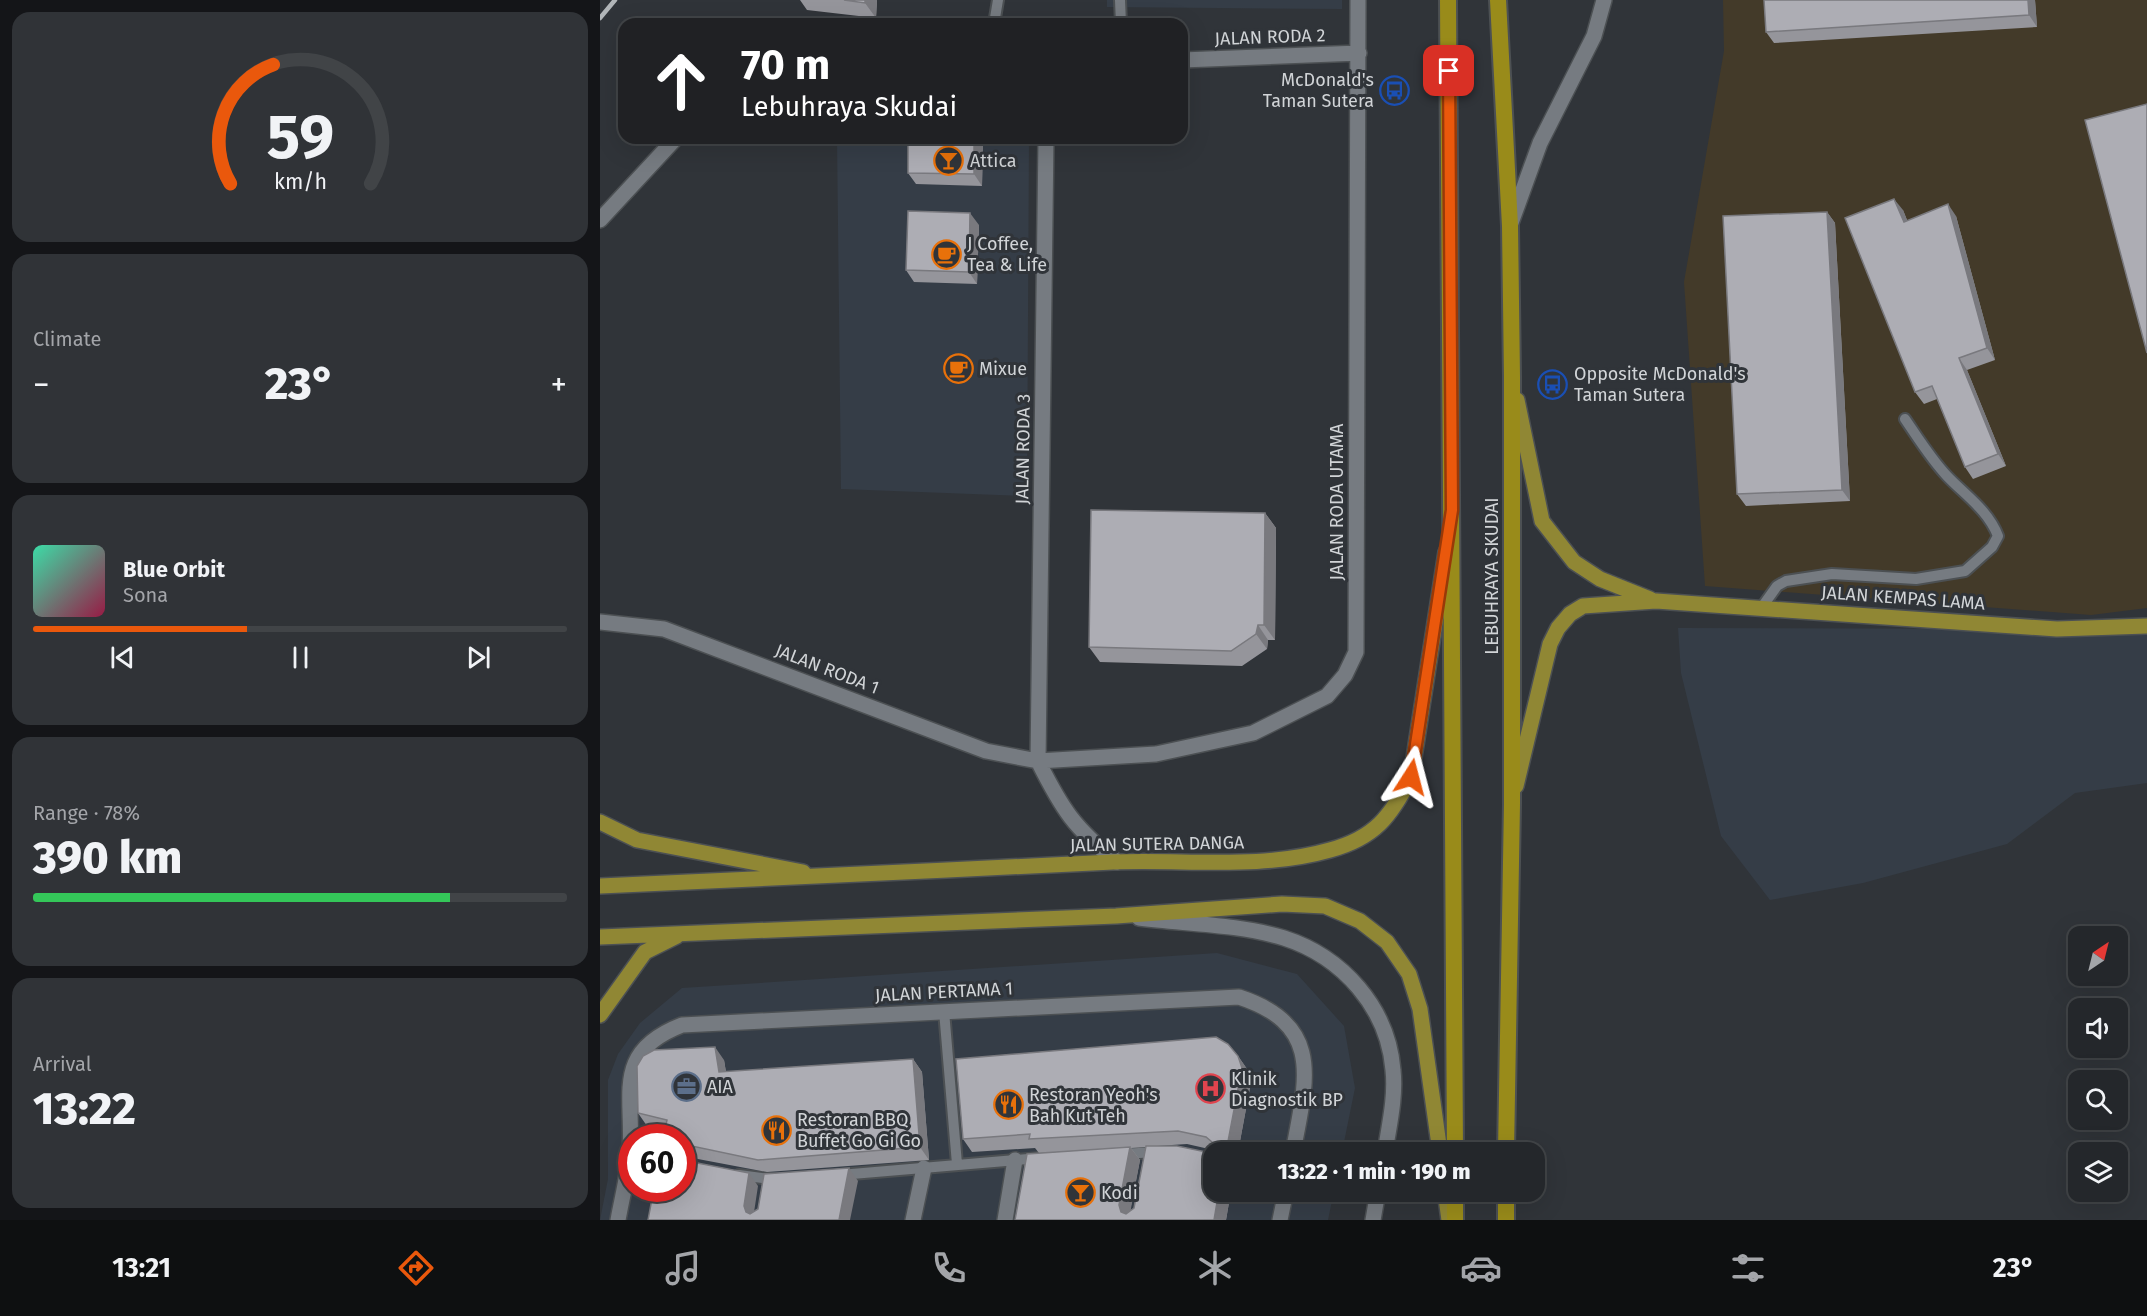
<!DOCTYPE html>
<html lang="en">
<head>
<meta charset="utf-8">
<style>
  :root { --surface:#24272b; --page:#303337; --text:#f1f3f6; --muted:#a3a5a9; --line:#414447; --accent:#ea580c }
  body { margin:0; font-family:"Fira Sans",sans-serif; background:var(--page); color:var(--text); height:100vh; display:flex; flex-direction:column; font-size:22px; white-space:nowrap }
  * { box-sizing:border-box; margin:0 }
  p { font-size:20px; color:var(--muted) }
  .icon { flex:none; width:33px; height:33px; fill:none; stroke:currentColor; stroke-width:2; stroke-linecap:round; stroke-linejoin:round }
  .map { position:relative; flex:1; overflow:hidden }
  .panel { display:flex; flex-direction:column; gap:12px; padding:12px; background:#141518; width:600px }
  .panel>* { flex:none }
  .guide { position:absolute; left:18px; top:18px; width:570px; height:126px; border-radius:18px; box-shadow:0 6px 24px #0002,0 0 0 2px var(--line); background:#202124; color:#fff; overflow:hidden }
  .needle { width:39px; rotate:35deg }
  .buttons { position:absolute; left:1468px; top:926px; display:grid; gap:12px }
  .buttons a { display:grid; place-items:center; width:60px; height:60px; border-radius:12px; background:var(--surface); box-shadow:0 6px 24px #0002,0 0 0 2px var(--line); font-size:30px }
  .speed { position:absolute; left:18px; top:1124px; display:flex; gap:12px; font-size:30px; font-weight:700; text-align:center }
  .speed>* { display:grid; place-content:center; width:78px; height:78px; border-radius:50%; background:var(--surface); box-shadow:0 6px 24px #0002,0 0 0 2px var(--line); line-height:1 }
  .speed .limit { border:9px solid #d22; background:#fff; color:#111 }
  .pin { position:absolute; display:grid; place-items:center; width:51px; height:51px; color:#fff; margin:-26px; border-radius:12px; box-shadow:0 3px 9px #0006 }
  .me { position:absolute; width:66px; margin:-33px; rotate:9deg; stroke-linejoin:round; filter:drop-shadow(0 0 4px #0008) }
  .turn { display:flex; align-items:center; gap:21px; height:126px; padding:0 24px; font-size:27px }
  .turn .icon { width:78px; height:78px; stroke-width:2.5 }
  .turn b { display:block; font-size:42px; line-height:51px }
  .big { font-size:45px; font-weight:800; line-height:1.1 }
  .panel .tile { flex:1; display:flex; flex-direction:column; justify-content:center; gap:9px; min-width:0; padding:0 21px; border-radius:18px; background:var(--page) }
  .panel .dial { align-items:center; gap:0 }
  .dial svg { height:156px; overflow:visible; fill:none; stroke:var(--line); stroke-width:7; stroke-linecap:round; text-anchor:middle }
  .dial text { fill:var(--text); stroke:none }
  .song { display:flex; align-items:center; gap:18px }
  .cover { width:72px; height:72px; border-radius:9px; background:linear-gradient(135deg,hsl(160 70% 55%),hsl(340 70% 35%)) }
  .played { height:6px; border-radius:3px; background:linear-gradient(90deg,var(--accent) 40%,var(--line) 40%) }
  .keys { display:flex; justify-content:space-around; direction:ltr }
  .heat { display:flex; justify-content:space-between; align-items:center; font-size:33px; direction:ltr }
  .charge { height:9px; border-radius:4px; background:linear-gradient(90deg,#34c759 78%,var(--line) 0) }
  .trip { position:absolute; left:603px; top:1142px; width:342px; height:60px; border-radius:18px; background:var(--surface); box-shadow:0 6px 24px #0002,0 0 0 2px var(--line); font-weight:800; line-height:60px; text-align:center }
  .dock { display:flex; height:96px; justify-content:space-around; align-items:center; background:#0e1011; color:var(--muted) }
  .dock .icon { width:42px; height:42px }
  .dock .selected { color:var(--accent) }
  .dock b { font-size:27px; color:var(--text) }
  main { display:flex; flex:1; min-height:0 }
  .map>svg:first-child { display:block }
</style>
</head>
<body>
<main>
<section class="panel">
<div class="tile dial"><svg viewBox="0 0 100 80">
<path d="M14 69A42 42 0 1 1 86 69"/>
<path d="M14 69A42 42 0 0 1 36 8" stroke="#ea580c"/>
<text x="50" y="56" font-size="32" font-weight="700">59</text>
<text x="50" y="72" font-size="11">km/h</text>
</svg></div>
<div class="tile"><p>Climate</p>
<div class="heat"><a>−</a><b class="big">23°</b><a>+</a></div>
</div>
<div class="tile">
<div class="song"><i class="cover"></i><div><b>Blue Orbit</b><p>Sona</p></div></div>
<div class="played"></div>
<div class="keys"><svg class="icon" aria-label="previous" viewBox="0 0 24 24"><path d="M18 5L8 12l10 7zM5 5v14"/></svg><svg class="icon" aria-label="pause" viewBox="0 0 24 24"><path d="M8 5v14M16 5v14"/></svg><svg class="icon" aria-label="next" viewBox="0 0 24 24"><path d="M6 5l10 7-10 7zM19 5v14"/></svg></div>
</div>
<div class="tile"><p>Range · 78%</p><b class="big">390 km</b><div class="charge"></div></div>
<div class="tile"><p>Arrival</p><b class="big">13:22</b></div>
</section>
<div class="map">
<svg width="1547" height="1220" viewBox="0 0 1547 1220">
  <rect width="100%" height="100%" fill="#303439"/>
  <path fill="#353d47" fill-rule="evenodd" d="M507,0H742V9L507,7Z
    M237,138H429L427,496L241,489Z
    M1547,626V783L1475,793L1407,844L1263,883L1170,900L1121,836L1081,673L1078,628L1457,629Z
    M617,953L697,974L744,1026L755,1088L742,1152H614V1191H734L728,1220H0L8,1179V1080L18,1054L40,1023L82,988ZM32,1137H82V1188H32Z"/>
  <path fill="#433a29" d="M1123,0H1547V608L1491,615L1105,586L1084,282L1124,51Z"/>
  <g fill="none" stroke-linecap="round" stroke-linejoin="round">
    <defs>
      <path id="service" d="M520,0L521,24
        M394,24L398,0
        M1162,607L1177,586L1186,581L1232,574L1316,579L1365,571L1392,547L1398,536C1388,510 1365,495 1347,476C1331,459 1318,438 1305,419
        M344,1011L357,1164
        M521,1154L557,1152
        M139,1175L177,1180
        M240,1175L440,1158"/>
      <path id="minor" d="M582,60L759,53
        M446,138L438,761C462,809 474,828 517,862
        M0,220L76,138
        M0,622L64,629L386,751L438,761L556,754L653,733L727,696L745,675L756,652L758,0
        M18,1220C22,1198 28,1175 30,1152C34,1094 12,1052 82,1025L639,997C725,1025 706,1081 693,1152
        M313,1220L324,1168
        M405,1220L415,1160
        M680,1220L686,1191"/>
      <path id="tertiary" d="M911,223L940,143L994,36L1004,0
        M539,918C586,924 638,924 684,938C743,957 788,1008 793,1070C796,1097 789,1126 785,1152
        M773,1220L778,1191"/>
      <path id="primary" d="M917,400L942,521L974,562L1000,579L1050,599
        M916,786L950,644L958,628L970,614L983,606L1056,601L1457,629L1547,626
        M0,822L37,840L203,872
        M0,886C171,879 342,870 513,862C586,859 660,870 730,850C775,838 791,816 811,777L846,552
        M0,937L516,916L682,904L725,906L760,921L787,942L809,974L820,1009L840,1152
        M0,1015L45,952L77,936
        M845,1191L849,1220"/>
      <path id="trunk" d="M848,0L855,1152
        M898,0L910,226L912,377V804L906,1152
        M855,1191V1220
        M906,1220V1191"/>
    </defs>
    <use href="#service" stroke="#4c5053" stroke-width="14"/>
    <use href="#minor" stroke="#4c5053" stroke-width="18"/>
    <use href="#tertiary" stroke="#4c5053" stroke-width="18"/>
    <use href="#primary" stroke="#4c5053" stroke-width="18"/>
    <use href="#trunk" stroke="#4c5053" stroke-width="20"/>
    <use href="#service" stroke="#767b81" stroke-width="10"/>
    <use href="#minor" stroke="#767b81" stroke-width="15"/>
    <use href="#tertiary" stroke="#767b81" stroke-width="15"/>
    <use href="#primary" stroke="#908734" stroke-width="15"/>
    <use href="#trunk" stroke="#998b1a" stroke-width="16"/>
    <path stroke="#b1b5b8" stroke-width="4.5" d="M0,18L15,0"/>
  </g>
  <path fill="#95959b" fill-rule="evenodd" d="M200,0H277L276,18L207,10Z
    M1435,0L1437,27L1174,43L1166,32Z
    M383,138L382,186L316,184L308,173Z
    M1303,210L1307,220L1356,216L1395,360L1367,370L1406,466L1373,479L1365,467L1337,399L1324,404L1315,392Z
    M1227,212L1235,223L1250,501L1146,506L1137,494Z
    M379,225L377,284L314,282L306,270Z
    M665,513L676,528L675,640H668L667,649L642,666L500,662L489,647Z
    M638,1056L647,1069L651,1082L638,1152H614L631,1191L626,1220H415L491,1150L439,1153L435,1148L372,1152L363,1139ZM587,1144L609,1149L606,1152L557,1146ZM546,1147L534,1208L530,1211L540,1160L531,1148Z
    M313,1059L322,1072L329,1160L167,1172L82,1156V1137L65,1130L47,1126L38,1113L124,1060L126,1072Z"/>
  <path fill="#79797e" d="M265,0H277L276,18L265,3Z
    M1428,0H1435L1437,27L1429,15Z
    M374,138H383L382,186L374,174Z
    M1294,199L1303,210L1312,233L1304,222Z
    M1348,204L1356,216L1395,360L1387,348Z
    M1227,212L1235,223L1250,501L1242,490Z
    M370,213L379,225L377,284L369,272Z
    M1359,358L1367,370L1406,466L1398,454Z
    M665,513L676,528L675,640L664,625Z
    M658,625L668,640L667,649L656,634Z
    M115,1047L124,1060L128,1085L119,1072Z
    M638,1056L647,1069L651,1082L638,1152H626Z
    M313,1059L322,1072L329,1160L320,1147Z
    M530,1147L540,1160L529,1219L521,1212L519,1205Z
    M249,1168L258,1181L250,1220H239Z
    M149,1173L158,1186L153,1219L146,1212L144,1206Z
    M619,1191H631L626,1220H614Z"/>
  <path fill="#adadb4" stroke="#79797e" stroke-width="1.5" d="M244,0H265V3Z
    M1164,0H1428L1429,15L1166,32Z
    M1547,104V353L1485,120Z
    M308,138H374V174L308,173Z
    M1294,199L1304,222L1348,204L1387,348L1359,358L1398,454L1365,467L1332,386L1315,392L1245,218Z
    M308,211L370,213L369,272L306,270Z
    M1227,212L1242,490L1137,494L1123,216Z
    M491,510L665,513L664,625H658L656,634L631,651L489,647Z
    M616,1037L628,1044L638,1056L642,1068L626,1152H614V1191H619L614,1220H415L427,1154L530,1147L519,1205L521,1212L526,1214L534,1208L546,1146H577L606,1152L612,1147V1142L606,1137L578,1131L429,1139L430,1134L363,1139L356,1059Z
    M115,1047L119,1072L313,1059L320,1147L158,1160L82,1144V1137H63L67,1120L38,1113L37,1066L43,1056L54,1050Z
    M82,1160L149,1173L144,1206L146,1212L150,1214L158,1209L164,1174L249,1168L239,1220H48L54,1188H82Z"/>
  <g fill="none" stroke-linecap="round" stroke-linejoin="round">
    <defs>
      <path id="route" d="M811,777L852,510L849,71"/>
    </defs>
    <use href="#route" stroke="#983908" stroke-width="15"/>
    <use href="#route" stroke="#ea580c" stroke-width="10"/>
  </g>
  <defs>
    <symbol id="bus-ring" viewBox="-11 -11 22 22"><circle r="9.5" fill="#303439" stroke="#1a4fb4" stroke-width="1.5"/><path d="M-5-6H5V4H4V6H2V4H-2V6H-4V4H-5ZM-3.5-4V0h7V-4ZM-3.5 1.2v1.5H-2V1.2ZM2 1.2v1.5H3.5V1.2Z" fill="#1a4fb4"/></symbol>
    <symbol id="bar-ring" viewBox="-11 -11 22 22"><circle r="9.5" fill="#303439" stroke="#e8710a" stroke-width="1.5"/><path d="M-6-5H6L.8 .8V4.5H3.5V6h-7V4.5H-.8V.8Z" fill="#e8710a"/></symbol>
    <symbol id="cafe-ring" viewBox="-11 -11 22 22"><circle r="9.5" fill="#303439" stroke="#e8710a" stroke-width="1.5"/><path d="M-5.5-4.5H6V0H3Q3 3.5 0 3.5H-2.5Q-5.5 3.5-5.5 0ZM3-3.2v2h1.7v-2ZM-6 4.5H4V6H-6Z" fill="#e8710a"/></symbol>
    <symbol id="office-ring" viewBox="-11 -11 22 22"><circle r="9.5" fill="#303439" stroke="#5c6f8a" stroke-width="1.5"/><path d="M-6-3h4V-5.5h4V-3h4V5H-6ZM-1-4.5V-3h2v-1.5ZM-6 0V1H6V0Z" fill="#5c6f8a"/></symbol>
    <symbol id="hospital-ring" viewBox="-11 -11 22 22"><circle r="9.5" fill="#303439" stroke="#e0444e" stroke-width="1.5"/><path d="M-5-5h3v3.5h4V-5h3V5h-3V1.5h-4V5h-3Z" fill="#e0444e"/></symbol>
    <symbol id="restaurant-ring" viewBox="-11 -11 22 22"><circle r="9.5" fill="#303439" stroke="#e8710a" stroke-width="1.5"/><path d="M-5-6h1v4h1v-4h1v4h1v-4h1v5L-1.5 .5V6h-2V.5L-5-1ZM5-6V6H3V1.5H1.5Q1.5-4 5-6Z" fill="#e8710a"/></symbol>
  </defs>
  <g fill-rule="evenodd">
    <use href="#bus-ring" x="778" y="74" width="33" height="33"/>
    <use href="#bar-ring" x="332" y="144" width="33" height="33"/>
    <use href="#cafe-ring" x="330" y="238" width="33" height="33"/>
    <use href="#cafe-ring" x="342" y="352" width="33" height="33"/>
    <use href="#bus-ring" x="936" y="368" width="33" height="33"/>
    <use href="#office-ring" x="70" y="1070" width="33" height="33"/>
    <use href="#hospital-ring" x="594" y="1072" width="33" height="33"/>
    <use href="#restaurant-ring" x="392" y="1088" width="33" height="33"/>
    <use href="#restaurant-ring" x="160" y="1114" width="33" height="33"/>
    <use href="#bar-ring" x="464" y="1176" width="33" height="33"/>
  </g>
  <g text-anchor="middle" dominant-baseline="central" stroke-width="6" stroke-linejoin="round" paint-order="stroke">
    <g font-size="18" fill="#d1d4d7" stroke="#303439">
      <text transform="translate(670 37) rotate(-2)">JALAN RODA 2</text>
      <text transform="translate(423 449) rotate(-89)">JALAN RODA 3</text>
      <text transform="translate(737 502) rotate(-90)">JALAN RODA UTAMA</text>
      <text transform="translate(892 576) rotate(-90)">LEBUHRAYA SKUDAI</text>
      <text transform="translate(1303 598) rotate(4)">JALAN KEMPAS LAMA</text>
      <text transform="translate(227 669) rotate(21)">JALAN RODA 1</text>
      <text transform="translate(557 844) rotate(-1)">JALAN SUTERA DANGA</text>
      <text transform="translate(344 992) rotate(-3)">JALAN PERTAMA 1</text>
    </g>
    <g font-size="18" fill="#d1d4d7" stroke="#303439" text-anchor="start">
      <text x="774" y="80" text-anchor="end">McDonald's<tspan x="774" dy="21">Taman Sutera</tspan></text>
      <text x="370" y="161">Attica</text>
      <text x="367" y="244">J Coffee,<tspan x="367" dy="21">Tea &amp; Life</tspan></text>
      <text x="379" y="369">Mixue</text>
      <text x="974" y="374">Opposite McDonald's<tspan x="974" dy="21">Taman Sutera</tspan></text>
      <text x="631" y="1079">Klinik<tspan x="631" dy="21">Diagnostik BP</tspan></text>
      <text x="107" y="1087">AIA</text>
      <text x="429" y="1095">Restoran Yeoh's<tspan x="429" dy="21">Bah Kut Teh</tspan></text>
      <text x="197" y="1120">Restoran BBQ<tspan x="197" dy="21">Buffet Go Gi Go</tspan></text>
      <text x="501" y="1193">Kodi</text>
    </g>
  </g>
</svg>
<div class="buttons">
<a><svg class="needle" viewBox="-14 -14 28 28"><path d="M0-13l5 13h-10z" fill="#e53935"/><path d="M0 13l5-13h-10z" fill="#a3a5a9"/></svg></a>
<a><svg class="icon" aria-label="sound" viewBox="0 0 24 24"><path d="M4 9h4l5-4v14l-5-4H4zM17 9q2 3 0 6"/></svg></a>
<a><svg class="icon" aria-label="search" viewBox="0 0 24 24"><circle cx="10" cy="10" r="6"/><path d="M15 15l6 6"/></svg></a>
<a><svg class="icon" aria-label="layers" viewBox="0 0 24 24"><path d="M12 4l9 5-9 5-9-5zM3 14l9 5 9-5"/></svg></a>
</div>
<div class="speed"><div class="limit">60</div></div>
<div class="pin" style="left:849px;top:71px;background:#d93025"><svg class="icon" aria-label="arrive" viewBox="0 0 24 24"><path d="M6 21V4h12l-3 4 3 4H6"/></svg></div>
<svg class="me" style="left:811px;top:777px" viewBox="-20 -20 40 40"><path d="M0-17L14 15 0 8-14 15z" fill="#ea580c" stroke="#fff" stroke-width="4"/></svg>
<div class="trip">13:22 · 1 min · 190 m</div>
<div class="guide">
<div class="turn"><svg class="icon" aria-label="ahead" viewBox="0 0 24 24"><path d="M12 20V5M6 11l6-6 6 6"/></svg><div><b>70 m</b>Lebuhraya Skudai</div></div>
</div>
</div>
</main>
<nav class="dock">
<b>13:21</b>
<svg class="icon selected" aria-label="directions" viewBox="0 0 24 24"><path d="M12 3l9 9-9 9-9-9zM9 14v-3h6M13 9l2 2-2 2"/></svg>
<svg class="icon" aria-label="music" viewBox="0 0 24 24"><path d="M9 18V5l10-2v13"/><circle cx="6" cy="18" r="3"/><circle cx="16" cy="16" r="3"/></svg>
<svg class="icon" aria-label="phone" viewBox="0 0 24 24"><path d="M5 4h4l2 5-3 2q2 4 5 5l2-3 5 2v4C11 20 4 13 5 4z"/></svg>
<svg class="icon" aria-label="climate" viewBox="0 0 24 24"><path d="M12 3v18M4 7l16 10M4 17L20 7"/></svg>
<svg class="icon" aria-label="car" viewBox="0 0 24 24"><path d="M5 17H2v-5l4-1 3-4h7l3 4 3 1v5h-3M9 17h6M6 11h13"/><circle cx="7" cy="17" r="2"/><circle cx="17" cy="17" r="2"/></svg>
<svg class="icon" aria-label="filters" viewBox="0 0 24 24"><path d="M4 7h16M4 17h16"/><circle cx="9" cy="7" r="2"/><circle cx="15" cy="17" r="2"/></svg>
<b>23°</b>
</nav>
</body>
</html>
